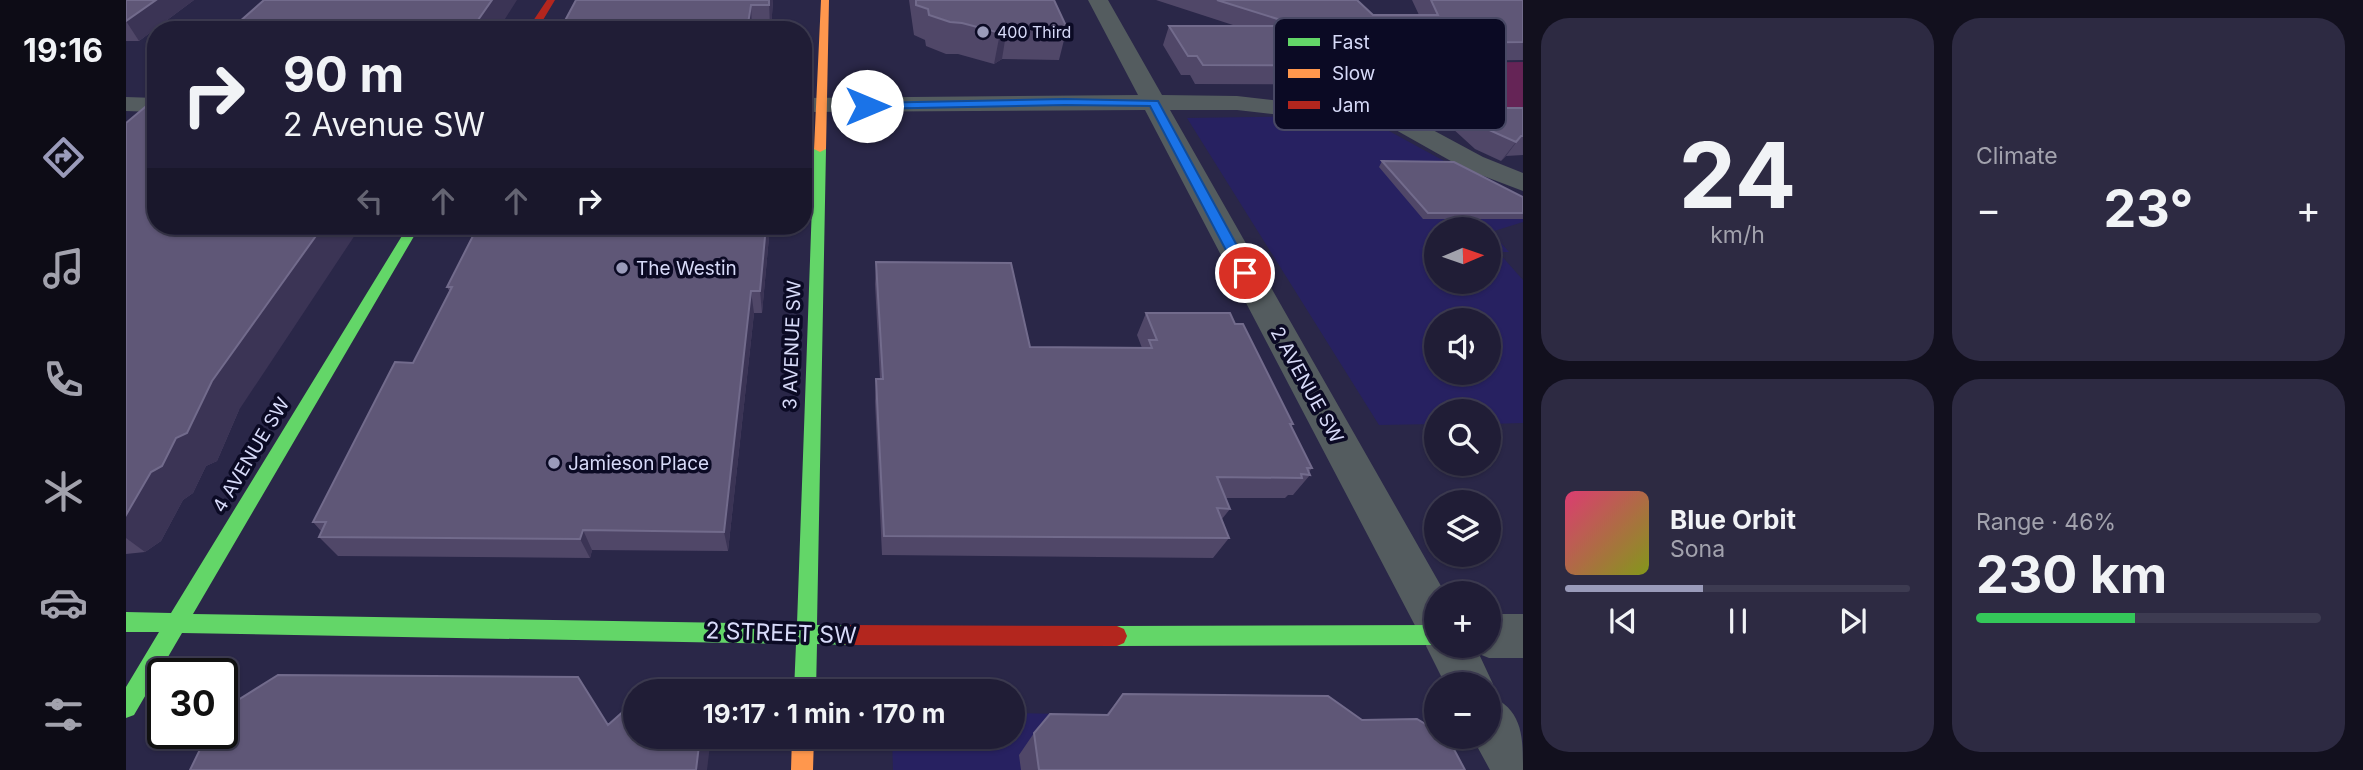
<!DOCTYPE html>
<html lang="en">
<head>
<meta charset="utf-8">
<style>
  :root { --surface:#201d36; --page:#2d2a42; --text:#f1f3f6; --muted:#a2a2ad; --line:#3d3b51; --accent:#9a9bba }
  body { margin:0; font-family:Inter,sans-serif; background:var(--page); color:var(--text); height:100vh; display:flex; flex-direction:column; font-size:26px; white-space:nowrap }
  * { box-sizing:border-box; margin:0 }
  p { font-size:23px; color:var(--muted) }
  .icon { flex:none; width:38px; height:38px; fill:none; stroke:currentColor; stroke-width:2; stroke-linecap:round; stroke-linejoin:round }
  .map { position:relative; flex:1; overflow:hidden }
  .sheet { display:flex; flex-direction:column; gap:18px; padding:18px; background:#12101e; width:840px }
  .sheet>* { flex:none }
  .top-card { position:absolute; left:21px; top:21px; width:665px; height:214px; border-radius:28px; box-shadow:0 2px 5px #0004,0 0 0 2px var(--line); background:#201d36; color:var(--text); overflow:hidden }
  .needle { width:46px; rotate:88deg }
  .fabs { position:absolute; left:1298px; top:217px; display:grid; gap:14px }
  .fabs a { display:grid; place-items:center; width:77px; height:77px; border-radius:50%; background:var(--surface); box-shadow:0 2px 5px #0004,0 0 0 2px var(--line); font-size:35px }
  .speed { position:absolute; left:21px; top:658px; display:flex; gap:14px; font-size:35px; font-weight:700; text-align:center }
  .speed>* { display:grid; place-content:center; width:91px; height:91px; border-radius:50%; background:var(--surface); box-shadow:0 2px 5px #0004,0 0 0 2px var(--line); line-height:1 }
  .speed .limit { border:4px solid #111; border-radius:10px; background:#fff; color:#111 }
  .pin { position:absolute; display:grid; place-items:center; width:60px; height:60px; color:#fff; margin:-30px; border:4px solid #fff; border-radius:50%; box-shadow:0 2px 7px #0007 }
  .me { position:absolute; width:77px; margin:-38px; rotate:90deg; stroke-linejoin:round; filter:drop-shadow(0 0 5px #0008) }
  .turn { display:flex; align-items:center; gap:24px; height:147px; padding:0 21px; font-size:32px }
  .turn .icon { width:91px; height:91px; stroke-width:2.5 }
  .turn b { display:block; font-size:49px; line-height:60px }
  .lanes { display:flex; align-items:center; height:66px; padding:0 21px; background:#0003; justify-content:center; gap:35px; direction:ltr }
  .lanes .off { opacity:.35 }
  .big { font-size:52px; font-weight:700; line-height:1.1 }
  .sheet .widget { flex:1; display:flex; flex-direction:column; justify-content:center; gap:10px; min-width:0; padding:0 24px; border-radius:28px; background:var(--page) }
  .sheet .dial { align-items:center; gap:0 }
  .dial b { font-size:91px; line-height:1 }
  .song { display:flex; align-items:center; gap:21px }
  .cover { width:84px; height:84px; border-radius:10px; background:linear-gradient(135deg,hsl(340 70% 55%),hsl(70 70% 35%)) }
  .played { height:7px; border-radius:4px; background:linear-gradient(90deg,var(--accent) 40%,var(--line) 40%) }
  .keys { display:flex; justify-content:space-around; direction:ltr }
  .heat { display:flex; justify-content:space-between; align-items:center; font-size:38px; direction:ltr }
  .charge { height:10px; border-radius:5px; background:linear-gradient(90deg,#34c759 46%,var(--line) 0) }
  .sheet .tiles { flex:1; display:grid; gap:18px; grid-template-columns:repeat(2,1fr) }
  .trip { position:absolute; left:497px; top:679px; width:402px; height:70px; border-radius:35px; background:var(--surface); box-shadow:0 2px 5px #0004,0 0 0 2px var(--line); font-weight:700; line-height:70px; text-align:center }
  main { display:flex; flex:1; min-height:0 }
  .menu { display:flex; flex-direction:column; width:126px; justify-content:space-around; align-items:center; background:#0d0c16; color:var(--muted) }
  .menu .icon { width:49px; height:49px }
  .menu .on { color:var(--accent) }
  .menu b { font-size:32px; color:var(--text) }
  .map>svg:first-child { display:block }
</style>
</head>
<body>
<main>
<nav class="menu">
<b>19:16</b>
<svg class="icon on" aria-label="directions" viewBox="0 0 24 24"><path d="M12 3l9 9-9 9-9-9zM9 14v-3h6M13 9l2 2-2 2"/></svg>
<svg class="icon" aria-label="music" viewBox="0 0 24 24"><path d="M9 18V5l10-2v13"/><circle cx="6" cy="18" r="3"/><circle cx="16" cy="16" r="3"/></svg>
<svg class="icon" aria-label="phone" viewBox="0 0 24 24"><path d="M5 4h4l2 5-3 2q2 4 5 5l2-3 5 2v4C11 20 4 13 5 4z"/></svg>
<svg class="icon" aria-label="climate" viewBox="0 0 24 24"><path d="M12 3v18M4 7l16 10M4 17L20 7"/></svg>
<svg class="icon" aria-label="car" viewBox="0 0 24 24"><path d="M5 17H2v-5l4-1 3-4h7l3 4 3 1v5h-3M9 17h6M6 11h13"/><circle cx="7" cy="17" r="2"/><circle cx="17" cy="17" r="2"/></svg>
<svg class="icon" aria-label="filters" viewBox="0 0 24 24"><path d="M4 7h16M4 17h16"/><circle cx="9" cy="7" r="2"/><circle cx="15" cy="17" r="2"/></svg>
</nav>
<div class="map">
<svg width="1397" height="770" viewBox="0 0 1397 770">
  <rect width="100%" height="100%" fill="#2a2748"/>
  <path fill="#272161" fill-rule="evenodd" d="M1192,116L1241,119L1397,204V222L1365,232L1383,252H1372L1397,280V423L1363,424V411H1311V424L1253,425L1061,118ZM1311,229H1363V282H1311ZM1311,320H1363V373H1311Z
    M887,713L1280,722L1304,770H767L766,737H887Z"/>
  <path fill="#652456" d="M1397,62V131L1317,63Z"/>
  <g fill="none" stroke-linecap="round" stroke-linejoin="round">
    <path fill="#545c5f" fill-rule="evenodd" d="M962,0H982L1036,95L1111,96L1172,103L1241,106L1279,115L1357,157L1397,173V191L1339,169L1261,125L1241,120L1172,117L1111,110H1044L1319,593H1311V646H1363V614H1397V658H1363L1353,654L1367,684L1363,694V684H1319L1300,646L1303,640L1295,637L1019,110L677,112V98L1012,95Z
      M0,97L30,98V112L0,111Z
      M1363,695C1397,710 1397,736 1397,770H1364L1346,737H1363Z"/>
    <path fill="#63d668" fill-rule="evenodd" d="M694,146L700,149L691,625H721L728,628L731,635L728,642L721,645L691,644L690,691H668L670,644L56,633L8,715L0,718V687L33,632H0V612L45,613L282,226H294L67,614L671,624L688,149Z
      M1311,625V645L991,646L984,643L981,636L984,629L991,626Z"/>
    <path fill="#ff974d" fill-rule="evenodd" d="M695,0H703L700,149L694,152L688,149Z
      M666,737H688L687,770H665Z"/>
    <path fill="#b3261e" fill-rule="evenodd" d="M421,0H429L411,30H401Z
      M721,625L991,626L998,629L1001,636L998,643L991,646L721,645L714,642L711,635L714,628Z"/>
  </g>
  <path fill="#504768" d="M0,0H68L13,41H0Z
    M647,0L645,30H434Z
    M783,0H928L941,28L933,60L876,59L868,64L832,54H820L800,46L799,40L788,35Z
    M1030,0H1231L1247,15H1293L1286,0H1397V60L1323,61L1322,62L1372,108H1397V155L1380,156L1375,161L1349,149L1279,85L1069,84L1064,75H1055L1037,45L1043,26H1110Z
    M0,123L113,410L91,461L80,466L67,493L57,500L35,541L19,552L0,554Z
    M1256,161L1397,197V219H1297L1253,167Z
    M644,226L636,313H628L602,551L466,550L464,558L212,556L193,537L195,531L187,522L287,363L324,292L321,287Z
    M750,262L904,347L1016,348L1011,335L1020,313L1109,324L1167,424L1165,427L1186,468L1183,472L1184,475L1167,495H1162L1159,498H1099L1104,509L1096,519L1103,538L1087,558L756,555L749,401L750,379H754L749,284Z
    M997,694L1236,720L1339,770H895L893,755L908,733L980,715Z"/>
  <path fill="#3b3455" d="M30,0H68L13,41L0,21Z
    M366,0H391L372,30H345Z
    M643,0H647L645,30H644Z
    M625,5L626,30H621Z
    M881,28L876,59L868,64L874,33Z
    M1395,136L1380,156L1375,161L1390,142Z
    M197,226H235L113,410L91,461L80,466L67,493L57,500L35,541L19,552L0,538V515L25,472L50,438L86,381Z
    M640,226H644L636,313L634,291Z
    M625,291L628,313L602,551L598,532Z
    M457,530L466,550L464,558L454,539Z
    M580,681L583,691H579Z
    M574,737H585L581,770H570Z"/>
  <path fill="#5f5777" stroke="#726b8c" stroke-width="2" d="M0,0H30L0,21Z
    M138,0H366L345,30H104Z
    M450,0H643V5H625L621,30H434Z
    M790,0H928L941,28H881L874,33L836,23L824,22L803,15L802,9L790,5Z
    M1091,0H1231L1247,15H1312L1305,0H1397V42L1308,43L1325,57H1317L1372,108H1397V136H1395L1390,142L1363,130L1290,66L1077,65L1071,56H1062L1043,26H1174Z
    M30,98V226H197L86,381L61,433L50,438L36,466L25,472L0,515V123Z
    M1256,161L1328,162L1397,197V213H1302Z
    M352,226H640L634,291H625L598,532L457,530L454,539L193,537L200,522H187L269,362L287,363L326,287H321Z
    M750,262L885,263L904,347L1026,348L1023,340H1031L1020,313H1104L1109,324H1117L1167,424H1164L1186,468H1181L1184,475L1175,474L1176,478L1091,477L1104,509L1091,508L1103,538L758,536L750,379H757Z
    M152,675L452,677L482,725L509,701V737H574L570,770H64L82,733H96V710Z
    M534,681H580L579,691H521Z
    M997,694L1202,696L1236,720L1291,719L1311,731V737H1320L1322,738L1339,770H913L908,733L924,714L982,715Z"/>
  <path fill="#1a73e8" stroke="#114b97" stroke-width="2" d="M939,99L1032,101L1126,273L1124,276L1119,277L1112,273L1024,106L939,105L741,109L735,106L741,103Z"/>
  <g fill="#9a9bba" stroke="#0b0a24" stroke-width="2.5">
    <circle cx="857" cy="32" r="7"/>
    <circle cx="496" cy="268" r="7"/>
    <circle cx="428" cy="463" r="7"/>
  </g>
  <g text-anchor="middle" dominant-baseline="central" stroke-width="7" stroke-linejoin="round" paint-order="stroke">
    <g font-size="16" fill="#d7daf8" stroke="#0b0a24" text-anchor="start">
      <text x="871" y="32">400 Third</text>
    </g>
    <g font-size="19" fill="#d7daf8" stroke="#0b0a24" text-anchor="start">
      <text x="510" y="268">The Westin</text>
      <text x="442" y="463">Jamieson Place</text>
    </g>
    <g font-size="19" fill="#d7daf8" stroke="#0b0a24">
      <text transform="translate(666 345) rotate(-88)">3 AVENUE SW</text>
      <text transform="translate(1181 385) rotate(61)">2 AVENUE SW</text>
      <text transform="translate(125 455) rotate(-59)">4 AVENUE SW</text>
    </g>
    <g font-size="23" fill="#d7daf8" stroke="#0b0a24">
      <text transform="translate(655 633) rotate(2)">2 STREET SW</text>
    </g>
  </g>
  <rect x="1148" y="18" width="232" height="112" rx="10" fill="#0b0a24" stroke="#484864" stroke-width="2"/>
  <rect x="1162" y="38" width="32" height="8" fill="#63d668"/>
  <rect x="1162" y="69" width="32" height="9" fill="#ff974d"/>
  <rect x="1162" y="101" width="32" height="8" fill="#b3261e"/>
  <g font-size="19" fill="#d7daf8">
    <text x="1206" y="49">Fast</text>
    <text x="1206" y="80">Slow</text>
    <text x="1206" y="112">Jam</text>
  </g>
</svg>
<div class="fabs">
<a><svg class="needle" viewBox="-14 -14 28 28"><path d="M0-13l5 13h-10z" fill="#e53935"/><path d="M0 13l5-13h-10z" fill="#a2a2ad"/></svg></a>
<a><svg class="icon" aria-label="sound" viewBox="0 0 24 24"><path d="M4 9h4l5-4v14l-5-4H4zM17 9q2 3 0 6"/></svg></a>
<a><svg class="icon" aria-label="search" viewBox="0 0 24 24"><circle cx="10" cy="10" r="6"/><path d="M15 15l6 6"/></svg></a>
<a><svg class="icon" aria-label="layers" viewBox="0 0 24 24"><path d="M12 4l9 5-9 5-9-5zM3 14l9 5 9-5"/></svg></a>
<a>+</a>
<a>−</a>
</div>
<div class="speed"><div class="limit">30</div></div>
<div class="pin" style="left:1119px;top:273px;background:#d93025"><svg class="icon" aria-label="arrive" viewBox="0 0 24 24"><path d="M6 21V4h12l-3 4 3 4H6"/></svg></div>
<svg class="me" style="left:741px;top:106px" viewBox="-20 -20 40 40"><circle r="19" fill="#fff"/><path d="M0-13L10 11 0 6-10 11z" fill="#1a73e8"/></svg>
<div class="trip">19:17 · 1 min · 170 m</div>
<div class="top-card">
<div class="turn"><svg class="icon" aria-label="right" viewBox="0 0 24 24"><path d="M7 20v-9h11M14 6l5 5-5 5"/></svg><div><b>90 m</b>2 Avenue SW</div></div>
<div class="lanes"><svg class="icon off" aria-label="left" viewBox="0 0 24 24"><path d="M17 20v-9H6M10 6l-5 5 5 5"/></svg><svg class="icon off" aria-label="ahead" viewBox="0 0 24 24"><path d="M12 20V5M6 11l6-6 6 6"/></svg><svg class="icon off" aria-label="ahead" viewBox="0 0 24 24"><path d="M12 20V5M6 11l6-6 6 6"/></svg><svg class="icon" aria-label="right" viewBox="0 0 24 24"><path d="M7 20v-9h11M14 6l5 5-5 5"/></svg></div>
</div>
</div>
<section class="sheet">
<div class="tiles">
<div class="widget dial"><b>24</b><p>km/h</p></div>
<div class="widget"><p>Climate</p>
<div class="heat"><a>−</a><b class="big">23°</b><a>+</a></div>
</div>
<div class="widget">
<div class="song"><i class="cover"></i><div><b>Blue Orbit</b><p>Sona</p></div></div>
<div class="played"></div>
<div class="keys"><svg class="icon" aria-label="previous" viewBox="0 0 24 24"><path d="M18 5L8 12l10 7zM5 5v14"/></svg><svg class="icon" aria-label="pause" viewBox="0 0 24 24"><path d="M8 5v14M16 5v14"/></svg><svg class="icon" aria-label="next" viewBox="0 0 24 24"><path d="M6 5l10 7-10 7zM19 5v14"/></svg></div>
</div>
<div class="widget"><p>Range · 46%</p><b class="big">230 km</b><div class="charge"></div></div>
</div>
</section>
</main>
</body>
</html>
